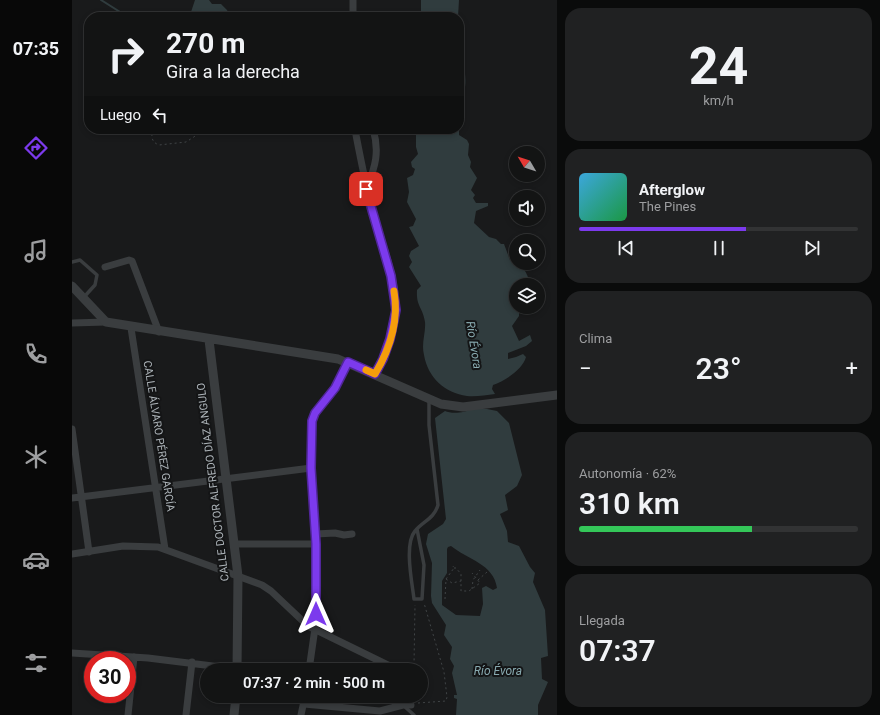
<!DOCTYPE html>
<html lang="es">
<head>
<meta charset="utf-8">
<style>
  :root { --surface:#131414; --page:#202122; --text:#f1f3f6; --muted:#9d9ea0; --line:#323334; --accent:#7c3aed }
  body { margin:0; font-family:Roboto,sans-serif; background:var(--page); color:var(--text); height:100vh; display:flex; flex-direction:column; font-size:15px; white-space:nowrap }
  * { box-sizing:border-box; margin:0 }
  p { font-size:13px; color:var(--muted) }
  .icon { flex:none; width:22px; height:22px; fill:none; stroke:currentColor; stroke-width:2; stroke-linecap:round; stroke-linejoin:round }
  .map { position:relative; flex:1; overflow:hidden }
  .side { display:flex; flex-direction:column; gap:8px; padding:8px; background:#0a0b0b; width:323px }
  .side>* { flex:none }
  .hud { position:absolute; left:12px; top:12px; width:380px; height:122px; border-radius:16px; box-shadow:0 2px 6px #0003,0 0 0 1px var(--line); background:#131414; color:var(--text); overflow:hidden }
  .needle { width:26px; rotate:309deg }
  .tools { position:absolute; left:437px; top:146px; display:grid; gap:8px }
  .tools a { display:grid; place-items:center; width:36px; height:36px; border-radius:50%; background:var(--surface); box-shadow:0 2px 6px #0003,0 0 0 1px var(--line); font-size:20px }
  .speed { position:absolute; left:12px; top:651px; display:flex; gap:8px; font-size:20px; font-weight:700; text-align:center }
  .speed>* { display:grid; place-content:center; width:52px; height:52px; border-radius:50%; background:var(--surface); box-shadow:0 2px 6px #0003,0 0 0 1px var(--line); line-height:1 }
  .speed .limit { border:6px solid #d22; background:#fff; color:#111 }
  .pin { position:absolute; display:grid; place-items:center; width:34px; height:34px; color:#fff; margin:-17px; border-radius:8px; box-shadow:0 2px 6px #0006 }
  .me { position:absolute; width:44px; margin:-22px; rotate:0deg; stroke-linejoin:round; filter:drop-shadow(0 0 3px #0008) }
  .turn { display:flex; align-items:center; gap:14px; height:84px; padding:0 16px; font-size:18px }
  .turn .icon { width:52px; height:52px; stroke-width:2.5 }
  .turn b { display:block; font-size:28px; line-height:34px }
  .then { display:flex; align-items:center; height:38px; padding:0 16px; background:#0003; gap:8px; font-size:15px }
  .big { font-size:30px; font-weight:600; line-height:1.1 }
  .side .tile { flex:1; display:flex; flex-direction:column; justify-content:center; gap:6px; min-width:0; padding:0 14px; border-radius:16px; background:var(--page) }
  .side .dial { align-items:center; gap:0 }
  .dial b { font-size:52px; line-height:1 }
  .song { display:flex; align-items:center; gap:12px }
  .cover { width:48px; height:48px; border-radius:6px; background:linear-gradient(135deg,hsl(200 70% 55%),hsl(140 70% 35%)) }
  .played { height:4px; border-radius:2px; background:linear-gradient(90deg,var(--accent) 60%,var(--line) 60%) }
  .keys { display:flex; justify-content:space-around; direction:ltr }
  .heat { display:flex; justify-content:space-between; align-items:center; font-size:22px; direction:ltr }
  .charge { height:6px; border-radius:3px; background:linear-gradient(90deg,#34c759 62%,var(--line) 0) }
  .trip { position:absolute; left:128px; top:663px; width:228px; height:40px; border-radius:20px; background:var(--surface); box-shadow:0 2px 6px #0003,0 0 0 1px var(--line); font-weight:600; line-height:40px; text-align:center }
  main { display:flex; flex:1; min-height:0 }
  .menu { display:flex; flex-direction:column; width:72px; justify-content:space-around; align-items:center; background:#080808; color:var(--muted) }
  .menu .icon { width:28px; height:28px }
  .menu .selected { color:var(--accent) }
  .menu b { font-size:18px; color:var(--text) }
  .map>svg:first-child { display:block }
</style>
</head>
<body>
<main>
<nav class="menu">
<b>07:35</b>
<svg class="icon selected" aria-label="directions" viewBox="0 0 24 24"><path d="M12 3l9 9-9 9-9-9zM9 14v-3h6M13 9l2 2-2 2"/></svg>
<svg class="icon" aria-label="music" viewBox="0 0 24 24"><path d="M9 18V5l10-2v13"/><circle cx="6" cy="18" r="3"/><circle cx="16" cy="16" r="3"/></svg>
<svg class="icon" aria-label="phone" viewBox="0 0 24 24"><path d="M5 4h4l2 5-3 2q2 4 5 5l2-3 5 2v4C11 20 4 13 5 4z"/></svg>
<svg class="icon" aria-label="climate" viewBox="0 0 24 24"><path d="M12 3v18M4 7l16 10M4 17L20 7"/></svg>
<svg class="icon" aria-label="car" viewBox="0 0 24 24"><path d="M5 17H2v-5l4-1 3-4h7l3 4 3 1v5h-3M9 17h6M6 11h13"/><circle cx="7" cy="17" r="2"/><circle cx="17" cy="17" r="2"/></svg>
<svg class="icon" aria-label="filters" viewBox="0 0 24 24"><path d="M4 7h16M4 17h16"/><circle cx="9" cy="7" r="2"/><circle cx="15" cy="17" r="2"/></svg>
</nav>
<div class="map">
<svg width="485" height="715" viewBox="0 0 485 715">
  <rect width="100%" height="100%" fill="#191a1b"/>
  <path fill="#303c3e" fill-rule="evenodd" d="M123,0H137L140,4H149L155,10L158,17H120L119,12Z
    M349,0H387L386,17H349Z
    M390,55C392,66 398,91 387,98V56Z
    M338,129H387V135L395,140L397,144L396,155L399,162L398,167L405,178L399,190L403,195L401,198L404,203H416V206L404,211L402,223L417,237L424,239L429,244H432L438,260C449,262 456,272 458,285H444V307L447,309V316L440,326L447,341L458,335L460,341L454,346L436,353V359L444,357L451,354L454,357C451,369 433,381 421,385L420,389L423,394C414,395 404,397 395,396C373,393 356,378 352,355C349,343 354,333 353,322C351,307 344,307 345,290L349,286L337,267L340,262L337,256L339,251L347,246L337,227L341,226L344,219L335,202L337,192L335,178L341,175L343,169L340,167L339,162L346,154L344,147V134L337,132Z
    M399,409H415L425,411L437,423L450,475L445,486L433,495L436,510L428,514L435,531L436,542L447,546L458,567L463,573L461,582L473,610L476,656L469,658L470,679L476,682L466,705V715H384L385,699L382,698V695H385L380,673L382,666L378,659L380,647L372,635L374,625L360,603L359,596L360,563L354,544L356,534L371,524L374,519L363,418L373,411C379,414 393,413 399,409ZM379,546C395,559 422,564 425,588L421,590L414,586L410,588L411,604L408,616L384,615L370,605V581L375,573V549L376,547Z"/>
  <g fill="none" stroke-linecap="round" stroke-linejoin="round">
    <path stroke="#303c3e" stroke-width="2" d="M29,0L56,17"/>
    <path stroke="#404446" stroke-width="1" stroke-dasharray="2 3" stroke-linecap="butt" d="M81,129C79,136 79,142 87,145L114,142L128,133L140,129
      M382,568H384L389,574V591H397L408,583L400,573
      M374,579L380,583L389,581
      M406,580L415,572
      M400,589L401,580L408,570
      M373,599L374,579L382,568L381,566
      M340,670L342,665L343,605
      M346,703L374,701L375,697L372,672L352,603"/>
    <path stroke="#3a3d3f" stroke-width="3.5" d="M0,262L8,260L25,275L23,285L12,297
      M345,529L352,565L350,599H342C340,582 332,544 343,531C351,521 362,519 366,505L357,425V400
      M332,706L342,715"/>
    <path stroke="#3a3d3f" stroke-width="7" d="M281,17V0
      M284,135C289,161 294,187 301,213C310,242 325,281 324,311C323,333 314,355 303,374
      M295,188C303,167 308,152 301,129
      M33,267L57,260L60,261L87,332
      M0,323L34,322
      M59,328L93,549
      M0,429L17,552
      M0,498L239,468
      M244,534L263,533L272,535L280,534
      M163,544H244
      M0,554L51,546L86,547L190,585L199,591L236,626L326,670
      M0,653L76,658L165,669
      M237,670L243,628L244,544L239,468L240,421L243,413L263,388L276,362
      M232,704L308,711L331,705H339
      M56,715L62,657
      M114,715L120,662
      M229,715L233,696"/>
    <path stroke="#3a3d3f" stroke-width="9" d="M0,286L34,322L266,359L369,404L391,407L485,395
      M137,340L166,576L165,670
      M162,715L164,696"/>
  </g>
  <g fill="none" stroke-linecap="round" stroke-linejoin="round">
    <defs>
      <path id="route" d="M244,614V544L239,468L240,421L243,413L263,388L276,362L303,374L311,359L318,339L324,310L319,276L294,189"/>
    </defs>
    <use href="#route" stroke="#51269a" stroke-width="10"/>
    <use href="#route" stroke="#7c3aed" stroke-width="7"/>
    <path stroke="#f59e0b" stroke-width="7" d="M294,370L303,374C318,349 327,320 322,291"/>
  </g>
  <g text-anchor="middle" dominant-baseline="central" stroke-width="4" stroke-linejoin="round" paint-order="stroke">
    <g font-size="11" fill="#adb4b9" stroke="#141516">
      <text transform="translate(87 436) rotate(81)">CALLE ÁLVARO PÉREZ GARCÍA</text>
      <text transform="translate(141 482) rotate(-97)">CALLE DOCTOR ALFREDO DÍAZ ANGULO</text>
    </g>
    <g font-size="12" font-style="italic" fill="#88aab0" stroke="#141516">
      <text transform="translate(402 345) rotate(81)">Río Évora</text>
      <text x="426" y="671">Río Évora</text>
    </g>
  </g>
</svg>
<div class="tools">
<a><svg class="needle" viewBox="-14 -14 28 28"><path d="M0-13l5 13h-10z" fill="#e53935"/><path d="M0 13l5-13h-10z" fill="#9d9ea0"/></svg></a>
<a><svg class="icon" aria-label="sound" viewBox="0 0 24 24"><path d="M4 9h4l5-4v14l-5-4H4zM17 9q2 3 0 6"/></svg></a>
<a><svg class="icon" aria-label="search" viewBox="0 0 24 24"><circle cx="10" cy="10" r="6"/><path d="M15 15l6 6"/></svg></a>
<a><svg class="icon" aria-label="layers" viewBox="0 0 24 24"><path d="M12 4l9 5-9 5-9-5zM3 14l9 5 9-5"/></svg></a>
</div>
<div class="speed"><div class="limit">30</div></div>
<div class="pin" style="left:294px;top:189px;background:#d93025"><svg class="icon" aria-label="arrive" viewBox="0 0 24 24"><path d="M6 21V4h12l-3 4 3 4H6"/></svg></div>
<svg class="me" style="left:244px;top:614px" viewBox="-20 -20 40 40"><path d="M0-17L14 15 0 8-14 15z" fill="#7c3aed" stroke="#fff" stroke-width="4"/></svg>
<div class="trip">07:37 · 2 min · 500 m</div>
<div class="hud">
<div class="turn"><svg class="icon" aria-label="right" viewBox="0 0 24 24"><path d="M7 20v-9h11M14 6l5 5-5 5"/></svg><div><b>270 m</b>Gira a la derecha</div></div>
<div class="then">Luego<svg class="icon" aria-label="left" viewBox="0 0 24 24"><path d="M17 20v-9H6M10 6l-5 5 5 5"/></svg></div>
</div>
</div>
<section class="side">
<div class="tile dial"><b>24</b><p>km/h</p></div>
<div class="tile">
<div class="song"><i class="cover"></i><div><b>Afterglow</b><p>The Pines</p></div></div>
<div class="played"></div>
<div class="keys"><svg class="icon" aria-label="previous" viewBox="0 0 24 24"><path d="M18 5L8 12l10 7zM5 5v14"/></svg><svg class="icon" aria-label="pause" viewBox="0 0 24 24"><path d="M8 5v14M16 5v14"/></svg><svg class="icon" aria-label="next" viewBox="0 0 24 24"><path d="M6 5l10 7-10 7zM19 5v14"/></svg></div>
</div>
<div class="tile"><p>Clima</p>
<div class="heat"><a>−</a><b class="big">23°</b><a>+</a></div>
</div>
<div class="tile"><p>Autonomía · 62%</p><b class="big">310 km</b><div class="charge"></div></div>
<div class="tile"><p>Llegada</p><b class="big">07:37</b></div>
</section>
</main>
</body>
</html>
